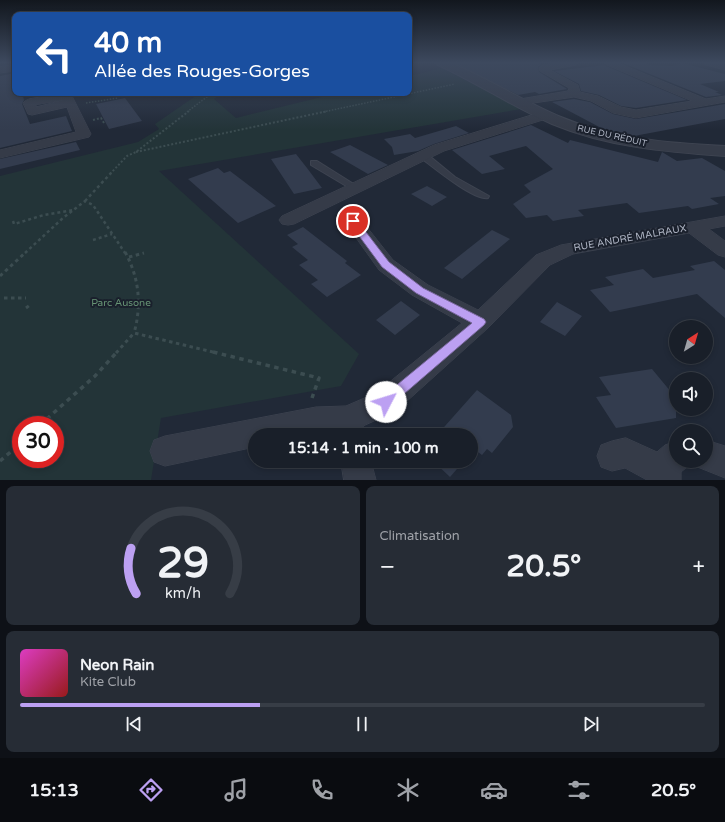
<!DOCTYPE html>
<html lang="fr">
<head>
<meta charset="utf-8">
<style>
  :root { --surface:#191f29; --page:#262c35; --text:#f1f3f6; --muted:#9fa2a8; --line:#373d46; --accent:#bca0f2 }
  body { margin:0; font-family:"Varela Round",sans-serif; background:var(--page); color:var(--text); height:100vh; display:flex; flex-direction:column; font-size:15px; white-space:nowrap }
  * { box-sizing:border-box; margin:0 }
  p { font-size:13px; color:var(--muted) }
  .icon { flex:none; width:22px; height:22px; fill:none; stroke:currentColor; stroke-width:2; stroke-linecap:round; stroke-linejoin:round }
  .map { position:relative; height:480px; overflow:hidden }
  .drawer { display:flex; flex-direction:column; gap:6px; padding:6px; background:#0e1117; flex:1 }
  .drawer>* { flex:none }
  .hud { position:absolute; left:12px; top:12px; width:400px; height:84px; border-radius:8px; box-shadow:0 2px 6px #0003,0 0 0 1px var(--line); background:#1a4fa0; color:#fff; overflow:hidden }
  .needle { width:26px; rotate:37deg }
  .tools { position:absolute; left:669px; top:320px; display:grid; gap:8px }
  .tools a { display:grid; place-items:center; width:44px; height:44px; border-radius:50%; background:var(--surface); box-shadow:0 2px 6px #0003,0 0 0 1px var(--line); font-size:20px }
  .speed { position:absolute; left:12px; top:416px; display:flex; gap:8px; font-size:20px; font-weight:700; text-align:center }
  .speed>* { display:grid; place-content:center; width:52px; height:52px; border-radius:50%; background:var(--surface); box-shadow:0 2px 6px #0003,0 0 0 1px var(--line); line-height:1 }
  .speed .limit { border:6px solid #d22; background:#fff; color:#111 }
  .pin { position:absolute; display:grid; place-items:center; width:34px; height:34px; color:#fff; margin:-17px; border:2px solid #fff; border-radius:50%; box-shadow:0 1px 4px #0007 }
  .me { position:absolute; width:44px; margin:-22px; rotate:50deg; stroke-linejoin:round; filter:drop-shadow(0 0 3px #0008) }
  .turn { display:flex; align-items:center; gap:14px; height:84px; padding:0 16px; font-size:18px }
  .turn .icon { width:52px; height:52px; stroke-width:2.5 }
  .turn b { display:block; font-size:28px; line-height:34px }
  .big { font-size:30px; font-weight:700; line-height:1.1 }
  .drawer .widget { flex:1; display:flex; flex-direction:column; justify-content:center; gap:6px; min-width:0; padding:0 14px; border-radius:8px; background:var(--page) }
  .drawer .dial { align-items:center; gap:0 }
  .dial svg { height:104px; overflow:visible; fill:none; stroke:var(--line); stroke-width:7; stroke-linecap:round; text-anchor:middle }
  .dial text { fill:var(--text); stroke:none }
  .song { display:flex; align-items:center; gap:12px }
  .cover { width:48px; height:48px; border-radius:6px; background:linear-gradient(135deg,hsl(310 70% 55%),hsl(0 70% 35%)) }
  .played { height:4px; border-radius:2px; background:linear-gradient(90deg,var(--accent) 35%,var(--line) 35%) }
  .keys { display:flex; justify-content:space-around; direction:ltr }
  .heat { display:flex; justify-content:space-between; align-items:center; font-size:22px; direction:ltr }
  .drawer .tiles { flex:1; display:grid; gap:6px; grid-template-columns:1fr 1fr }
  .widget:last-child { grid-column:span 2 }
  .trip { position:absolute; left:248px; top:428px; width:230px; height:40px; border-radius:20px; background:var(--surface); box-shadow:0 2px 6px #0003,0 0 0 1px var(--line); font-weight:700; line-height:40px; text-align:center }
  .dock { display:flex; height:64px; justify-content:space-around; align-items:center; background:#0a0c10; color:var(--muted) }
  .dock .icon { width:28px; height:28px }
  .dock .active { color:var(--accent) }
  .dock b { font-size:18px; color:var(--text) }
  .map>svg:first-child { display:block }
</style>
</head>
<body>
<div class="map">
<svg width="725" height="480" viewBox="0 0 725 480">
  <rect width="100%" height="100%" fill="#212937"/>
  <path fill="#233438" fill-rule="evenodd" d="M442,68L521,109L159,171L359,354L341,386L161,418L151,480H0V176L138,142L159,129L155,124L200,93H222L214,99L236,118L338,93H409V76ZM21,425H55V459H21Z"/>
  <path fill="#333c4e" d="M454,63H538L541,64L538,67L539,72L567,89L539,94L535,92L518,95Z
    M623,63H645L650,65L672,66L682,63L725,74V81L700,84L719,92H715L722,95L706,97Z
    M605,65L606,66L687,100L636,108L621,106L599,95L581,91L579,84L554,71Z
    M15,73V93H22L24,100L22,104L30,124L66,116L72,131L0,148V76Z
    M125,98L142,121L109,129L96,104Z
    M574,99L590,102L613,114L636,119L725,104V119L634,136L605,130L552,102Z
    M531,125L568,143L570,140L658,162L662,152L677,161L702,158L725,171V196L710,198L719,204L692,209L688,206L639,213L627,203L578,210L584,216L563,219L553,221L547,215L526,218L513,204L531,192L524,185L553,169L526,146L489,156L505,169L482,174L452,150Z
    M456,126L469,133L434,144L418,151L394,155L392,147L384,139L410,134L415,138Z
    M76,142L80,150L0,169V159Z
    M350,145L388,165L368,174L330,152Z
    M296,154L307,168L322,188L294,194L271,159Z
    M218,168L224,173L230,171L276,206L238,223L188,179Z
    M427,186L447,197L432,206L411,194Z
    M303,227L347,261L345,263L361,275L327,297L311,284L318,280L299,265L308,260L292,247L298,244L287,235Z
    M492,230L510,239L462,279L444,268Z
    M714,261L725,270V318L697,294L610,312L590,290L614,285L605,277L643,269L653,278L695,270L690,266Z
    M401,301L420,315L395,335L376,320Z
    M557,302L582,316L565,336L540,322Z
    M652,369L676,398V418L616,428L596,397L611,395L599,377Z
    M477,390L511,415L513,427L492,453L487,449L482,455L474,449L471,452V435H437Z
    M433,461H464L450,477Z"/>
  <g fill="none" stroke-linecap="round" stroke-linejoin="round">
    <defs>
      <path id="service" d="M421,154H427L455,177L489,196L488,198C474,201 433,167 421,158Z
        M311,161H317L360,188L356,191L353,190L311,165Z"/>
      <path id="minor" d="M557,63H578L576,65L550,70L578,85L580,92L598,96L621,107L636,110L692,101L607,65L605,63H618L706,99L725,96V102L636,118L613,113L591,101L574,97L520,105L516,104L514,102L516,100L520,99L568,91L569,88L540,71L539,68L541,66Z
        M704,63L725,64V70L706,65Z
        M15,65V71L0,73V67Z
        M65,93L71,94L91,134L89,137L0,158V150L76,132L67,107L32,115L28,114L23,103L25,101L29,99ZM64,100L36,107V105Z
        M545,111L549,112L551,115L549,118L444,151L294,224L288,225L282,224L279,220L282,216L434,145Z
        M353,216L359,217L393,260L428,285L478,310L536,255L561,245L725,216V226L709,229L725,241V257L718,255L689,233L573,254L550,265L488,328L396,411L363,426L366,435H336V433L314,435H255V447L165,466L154,462L150,451L154,440L165,436L316,407L346,406L376,393L462,323L412,295L379,270L344,221L347,217Z
        M626,438L657,452L665,445L676,441V461H689L687,467L681,472V480H647L625,468L612,471L601,467L597,456L601,445L612,441Z
        M706,440L725,446V478L695,466L693,461H706Z
        M341,461H371L376,480H344Z"/>
      <path id="tertiary" d="M436,63H451C489,79 523,101 561,117C613,139 669,143 725,146V156C666,152 607,147 552,124C513,107 477,83 438,65Z"/>
    </defs>
    <use href="#service" stroke="#3e4451" stroke-width="2"/>
    <use href="#minor" stroke="#3e4451" stroke-width="1"/>
    <use href="#tertiary" stroke="#3e4451" stroke-width="2"/>
    <path stroke="#3c4d51" stroke-width="1.5" stroke-dasharray="1.5 1.5" stroke-linecap="butt" d="M86,103L118,98
      M187,112L212,93
      M323,112L455,84"/>
    <path stroke="#3c4d51" stroke-width="2" stroke-dasharray="2 2" stroke-linecap="butt" d="M93,120L101,118L104,123
      M136,152L328,111
      M110,174L127,156L136,152L189,111"/>
    <path stroke="#3c4d51" stroke-width="2.5" stroke-dasharray="3 3" stroke-linecap="butt" d="M85,201L111,173
      M13,221L14,224L44,215L73,210
      M93,240L112,234
      M25,253L63,218L85,201L93,205L125,253"/>
    <path stroke="#3c4d51" stroke-width="3" stroke-dasharray="3.5 3.5" stroke-linecap="butt" d="M125,252C139,277 142,305 134,333
      M129,257L144,253
      M0,276L26,252
      M4,298H26
      M26,308L30,305
      M116,353L134,333L217,353"/>
    <path stroke="#3c4d51" stroke-width="3.5" stroke-dasharray="4.5 4.5" stroke-linecap="butt" d="M213,352L319,378L312,398
      M40,425L95,376L117,352
      M0,461L21,443"/>
    <use href="#service" fill="#353b48" fill-rule="evenodd"/>
    <use href="#minor" fill="#353b48" fill-rule="evenodd"/>
    <use href="#tertiary" fill="#353b48" fill-rule="evenodd"/>
  </g>
  <linearGradient id="sky" x2="0" y2="1"><stop stop-color="#12171e"/><stop offset="0.48" stop-color="#3d495e"/><stop offset="1" stop-color="#3d495e" stop-opacity="0"/></linearGradient>
  <rect width="725" height="130" fill="url(#sky)"/>
  <path fill="#bca0f2" stroke="#7a689d" d="M353,218L356,219L389,262L423,288L484,319L486,322L484,325L390,406L386,408L381,406L379,402L381,398L472,323L416,293L382,267L348,221Z"/>
  <g text-anchor="middle" dominant-baseline="central" stroke-width="4" stroke-linejoin="round" paint-order="stroke">
    <g font-size="9" fill="#afb5c4" stroke="#1a202c">
      <text transform="translate(612 136) rotate(13)">RUE DU RÉDUIT</text>
    </g>
    <g font-size="10" fill="#afb5c4" stroke="#1a202c">
      <text transform="translate(630 238) rotate(-10)">RUE ANDRÉ MALRAUX</text>
    </g>
    <g font-size="10" fill="#679475" stroke="#1a202c">
      <text x="121" y="303">Parc Ausone</text>
    </g>
  </g>
</svg>
<div class="tools">
<a><svg class="needle" viewBox="-14 -14 28 28"><path d="M0-13l5 13h-10z" fill="#e53935"/><path d="M0 13l5-13h-10z" fill="#9fa2a8"/></svg></a>
<a><svg class="icon" aria-label="sound" viewBox="0 0 24 24"><path d="M4 9h4l5-4v14l-5-4H4zM17 9q2 3 0 6"/></svg></a>
<a><svg class="icon" aria-label="search" viewBox="0 0 24 24"><circle cx="10" cy="10" r="6"/><path d="M15 15l6 6"/></svg></a>
</div>
<div class="speed"><div class="limit">30</div></div>
<div class="pin" style="left:353px;top:221px;background:#d93025"><svg class="icon" aria-label="arrive" viewBox="0 0 24 24"><path d="M6 21V4h12l-3 4 3 4H6"/></svg></div>
<svg class="me" style="left:386px;top:402px" viewBox="-20 -20 40 40"><circle r="19" fill="#fff"/><path d="M0-13L10 11 0 6-10 11z" fill="#bca0f2"/></svg>
<div class="trip">15:14 · 1 min · 100 m</div>
<div class="hud">
<div class="turn"><svg class="icon" aria-label="left" viewBox="0 0 24 24"><path d="M17 20v-9H6M10 6l-5 5 5 5"/></svg><div><b>40 m</b>Allée des Rouges-Gorges</div></div>
</div>
</div>
<section class="drawer">
<div class="tiles">
<div class="widget dial"><svg viewBox="0 0 100 80">
<path d="M14 69A42 42 0 1 1 86 69"/>
<path d="M14 69A42 42 0 0 1 10 34" stroke="#bca0f2"/>
<text x="50" y="56" font-size="32" font-weight="700">29</text>
<text x="50" y="72" font-size="11">km/h</text>
</svg></div>
<div class="widget"><p>Climatisation</p>
<div class="heat"><a>−</a><b class="big">20.5°</b><a>+</a></div>
</div>
<div class="widget">
<div class="song"><i class="cover"></i><div><b>Neon Rain</b><p>Kite Club</p></div></div>
<div class="played"></div>
<div class="keys"><svg class="icon" aria-label="previous" viewBox="0 0 24 24"><path d="M18 5L8 12l10 7zM5 5v14"/></svg><svg class="icon" aria-label="pause" viewBox="0 0 24 24"><path d="M8 5v14M16 5v14"/></svg><svg class="icon" aria-label="next" viewBox="0 0 24 24"><path d="M6 5l10 7-10 7zM19 5v14"/></svg></div>
</div>
</div>
</section>
<nav class="dock">
<b>15:13</b>
<svg class="icon active" aria-label="directions" viewBox="0 0 24 24"><path d="M12 3l9 9-9 9-9-9zM9 14v-3h6M13 9l2 2-2 2"/></svg>
<svg class="icon" aria-label="music" viewBox="0 0 24 24"><path d="M9 18V5l10-2v13"/><circle cx="6" cy="18" r="3"/><circle cx="16" cy="16" r="3"/></svg>
<svg class="icon" aria-label="phone" viewBox="0 0 24 24"><path d="M5 4h4l2 5-3 2q2 4 5 5l2-3 5 2v4C11 20 4 13 5 4z"/></svg>
<svg class="icon" aria-label="climate" viewBox="0 0 24 24"><path d="M12 3v18M4 7l16 10M4 17L20 7"/></svg>
<svg class="icon" aria-label="car" viewBox="0 0 24 24"><path d="M5 17H2v-5l4-1 3-4h7l3 4 3 1v5h-3M9 17h6M6 11h13"/><circle cx="7" cy="17" r="2"/><circle cx="17" cy="17" r="2"/></svg>
<svg class="icon" aria-label="filters" viewBox="0 0 24 24"><path d="M4 7h16M4 17h16"/><circle cx="9" cy="7" r="2"/><circle cx="15" cy="17" r="2"/></svg>
<b>20.5°</b>
</nav>
</body>
</html>
